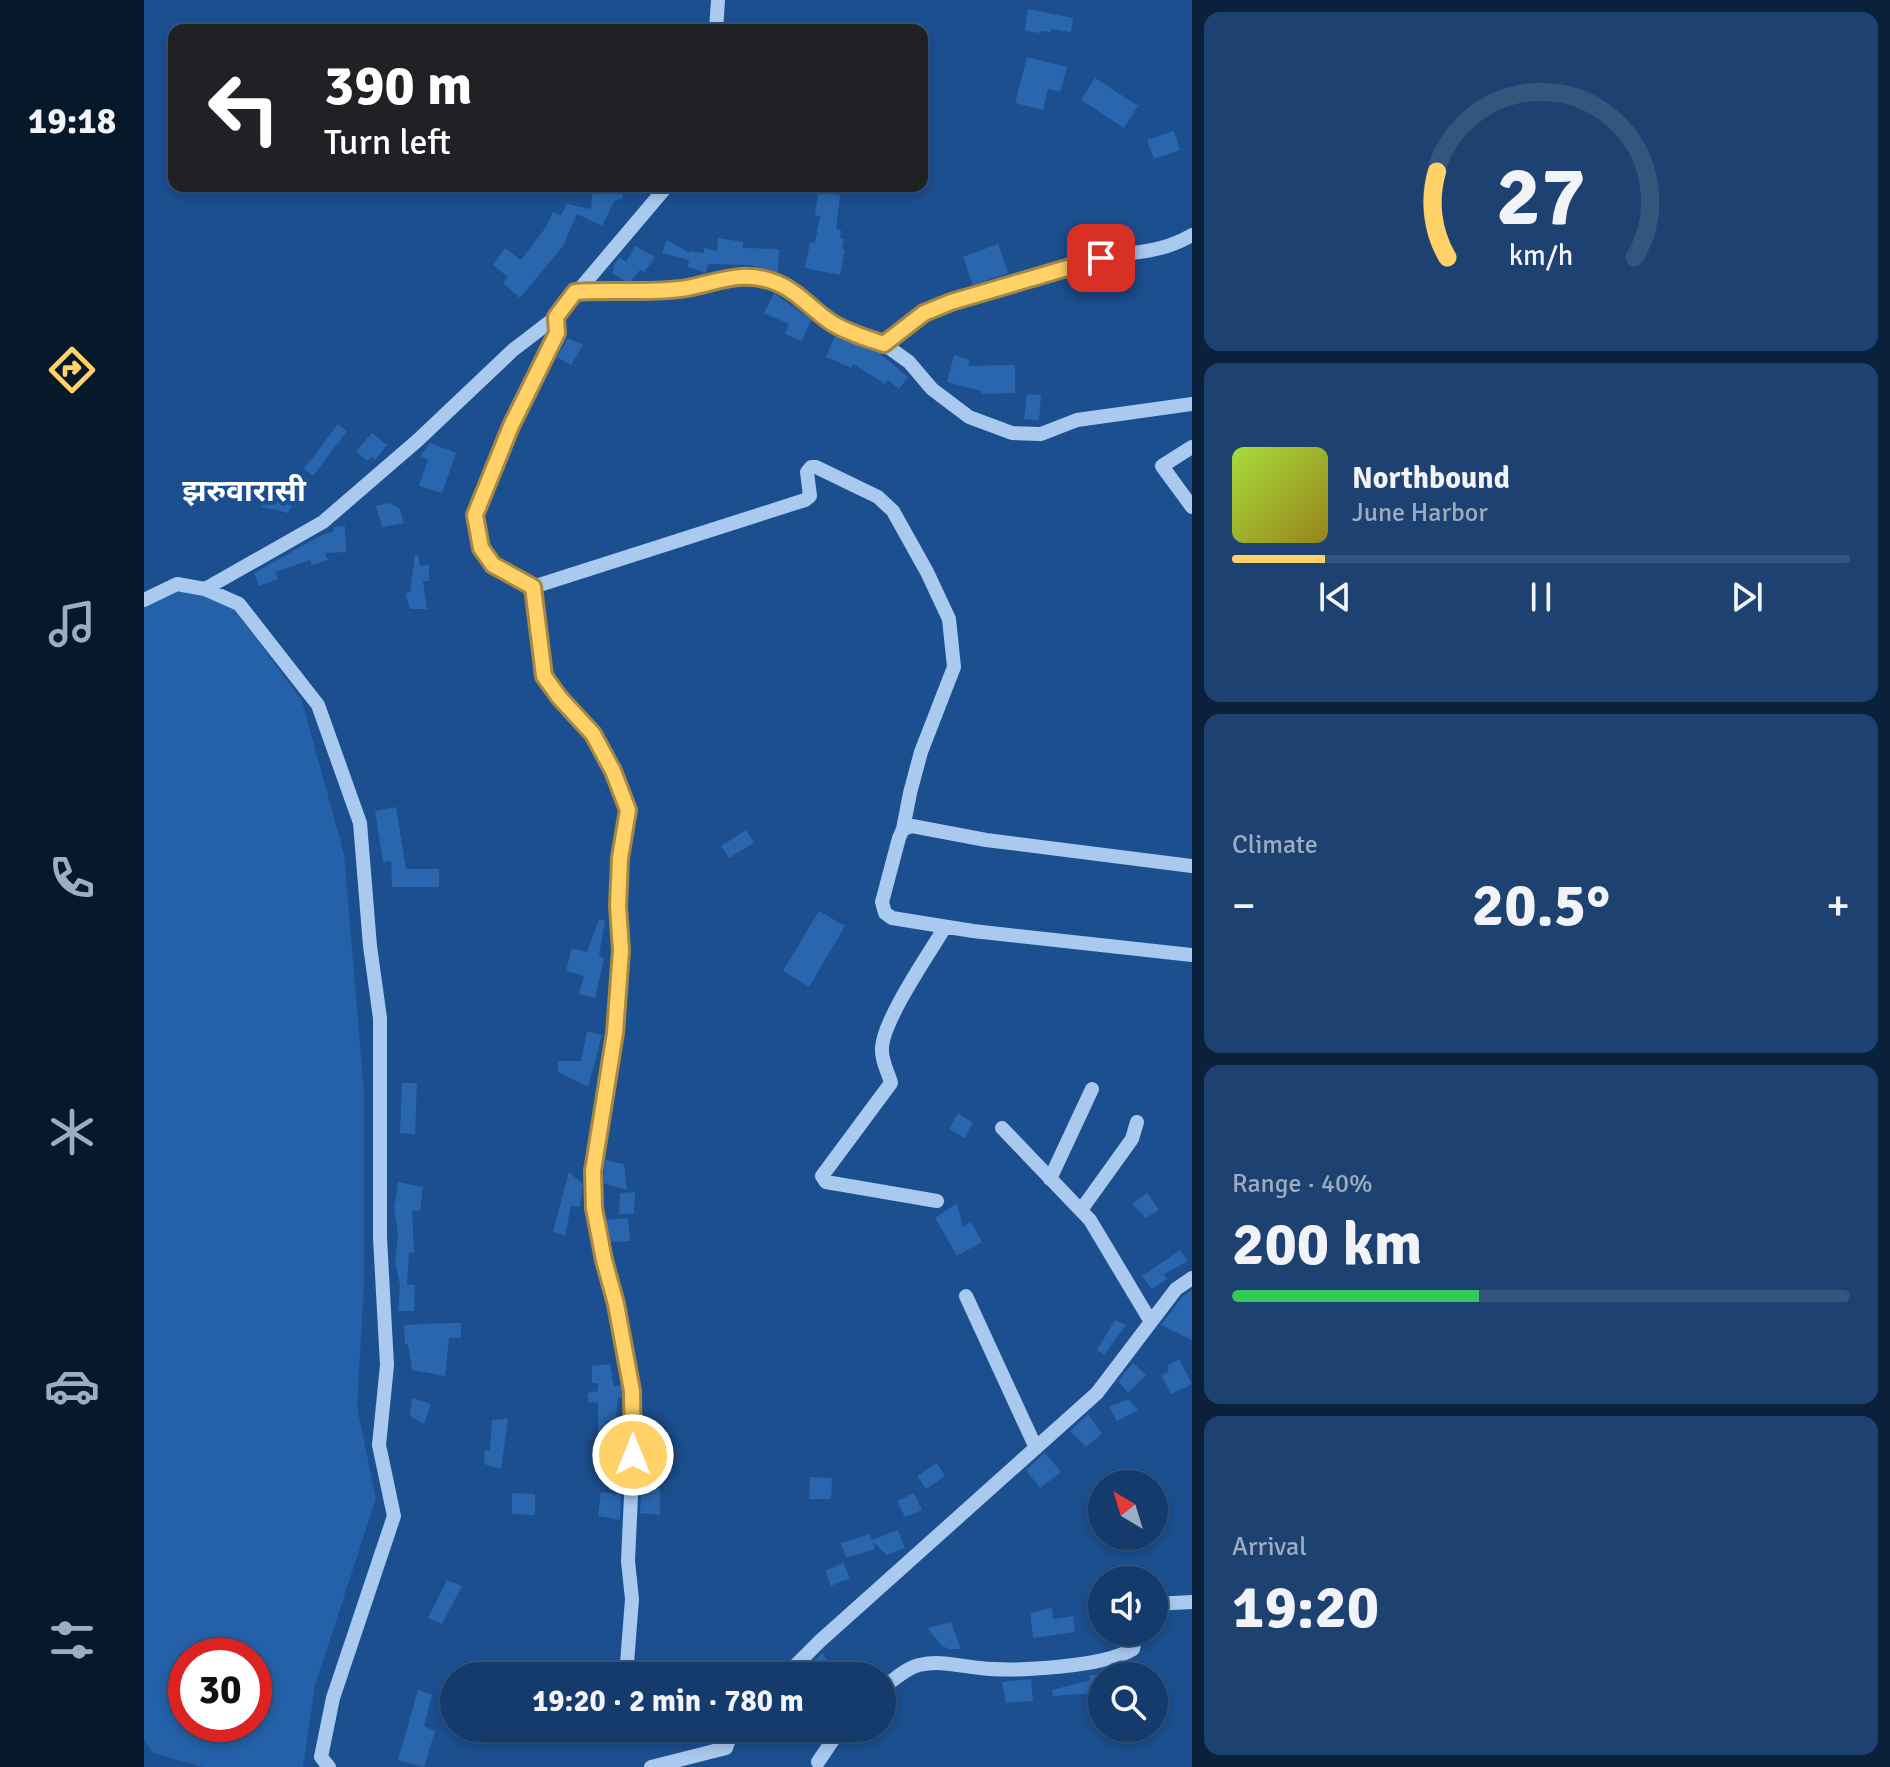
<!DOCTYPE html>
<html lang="en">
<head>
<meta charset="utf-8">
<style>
  :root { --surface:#143b6b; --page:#1d4271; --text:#f1f3f6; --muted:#9dadc1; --line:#33557e; --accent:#ffd166 }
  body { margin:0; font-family:Signika,"Noto Sans Devanagari",sans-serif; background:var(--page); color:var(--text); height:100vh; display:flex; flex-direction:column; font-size:30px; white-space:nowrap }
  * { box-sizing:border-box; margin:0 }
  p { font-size:26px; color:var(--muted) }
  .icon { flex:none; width:44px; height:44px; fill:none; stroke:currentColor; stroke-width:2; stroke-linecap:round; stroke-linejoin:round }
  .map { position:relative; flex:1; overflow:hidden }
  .drawer { display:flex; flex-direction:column; gap:12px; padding:12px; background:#0b203b; width:698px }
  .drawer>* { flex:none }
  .guide { position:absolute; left:24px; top:24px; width:760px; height:168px; border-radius:16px; box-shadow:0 4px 12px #0003,0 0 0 2px var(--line); background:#202124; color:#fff; overflow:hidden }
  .needle { width:52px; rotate:322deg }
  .controls { position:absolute; left:944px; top:1470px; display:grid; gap:16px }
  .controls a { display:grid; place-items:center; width:80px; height:80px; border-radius:50%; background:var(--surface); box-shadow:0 4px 12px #0003,0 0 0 2px var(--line); font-size:40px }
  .speed { position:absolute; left:24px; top:1638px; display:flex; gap:16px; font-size:40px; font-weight:700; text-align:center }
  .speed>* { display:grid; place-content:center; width:104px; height:104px; border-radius:50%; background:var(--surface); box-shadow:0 4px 12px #0003,0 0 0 2px var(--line); line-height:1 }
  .speed .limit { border:12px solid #d22; background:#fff; color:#111 }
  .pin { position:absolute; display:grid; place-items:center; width:68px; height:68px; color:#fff; margin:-34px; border-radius:16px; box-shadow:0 4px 12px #0006 }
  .me { position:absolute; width:88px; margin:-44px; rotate:0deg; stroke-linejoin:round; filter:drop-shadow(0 0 6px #0008) }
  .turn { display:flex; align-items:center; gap:28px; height:168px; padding:0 24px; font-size:36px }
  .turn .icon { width:104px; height:104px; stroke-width:2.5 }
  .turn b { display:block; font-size:56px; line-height:68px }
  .big { font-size:60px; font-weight:800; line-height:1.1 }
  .drawer .card { flex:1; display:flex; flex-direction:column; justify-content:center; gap:12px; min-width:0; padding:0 28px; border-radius:16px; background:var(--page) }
  .drawer .dial { align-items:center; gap:0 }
  .dial svg { height:208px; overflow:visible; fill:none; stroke:var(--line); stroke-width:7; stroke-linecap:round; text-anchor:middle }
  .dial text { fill:var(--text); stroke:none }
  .song { display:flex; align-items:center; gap:24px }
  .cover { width:96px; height:96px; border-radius:12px; background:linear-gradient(135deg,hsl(80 70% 55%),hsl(50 70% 35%)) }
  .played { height:8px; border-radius:4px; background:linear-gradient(90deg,var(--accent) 15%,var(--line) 15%) }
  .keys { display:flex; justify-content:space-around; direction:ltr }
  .heat { display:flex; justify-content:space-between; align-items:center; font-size:44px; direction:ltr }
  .charge { height:12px; border-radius:6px; background:linear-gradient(90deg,#34c759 40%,var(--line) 0) }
  .trip { position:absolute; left:296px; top:1662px; width:456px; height:80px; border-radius:40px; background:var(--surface); box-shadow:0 4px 12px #0003,0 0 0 2px var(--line); font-weight:800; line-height:80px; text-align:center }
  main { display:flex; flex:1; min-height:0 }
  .menu { display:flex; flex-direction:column; width:144px; justify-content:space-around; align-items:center; background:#08182b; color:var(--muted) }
  .menu .icon { width:56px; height:56px }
  .menu .selected { color:var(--accent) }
  .menu b { font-size:36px; color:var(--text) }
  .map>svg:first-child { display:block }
</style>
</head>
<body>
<main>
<nav class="menu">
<b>19:18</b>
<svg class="icon selected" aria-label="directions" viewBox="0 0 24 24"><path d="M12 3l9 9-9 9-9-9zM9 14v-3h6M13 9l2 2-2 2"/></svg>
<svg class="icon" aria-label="music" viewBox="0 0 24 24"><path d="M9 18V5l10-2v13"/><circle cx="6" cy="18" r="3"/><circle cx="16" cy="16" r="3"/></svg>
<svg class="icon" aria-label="phone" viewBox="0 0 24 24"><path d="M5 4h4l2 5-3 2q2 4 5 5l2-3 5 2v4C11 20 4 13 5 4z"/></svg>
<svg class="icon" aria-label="climate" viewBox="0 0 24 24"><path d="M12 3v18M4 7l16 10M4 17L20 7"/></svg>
<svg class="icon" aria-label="car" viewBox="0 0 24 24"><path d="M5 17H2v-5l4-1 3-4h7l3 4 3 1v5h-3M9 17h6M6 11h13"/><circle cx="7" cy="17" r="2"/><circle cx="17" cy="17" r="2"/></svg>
<svg class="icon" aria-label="filters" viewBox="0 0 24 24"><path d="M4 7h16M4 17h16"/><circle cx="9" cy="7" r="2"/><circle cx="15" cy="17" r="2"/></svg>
</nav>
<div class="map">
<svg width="1048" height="1767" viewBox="0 0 1048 1767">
  <rect width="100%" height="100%" fill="#1b4f8f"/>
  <path fill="#2461a8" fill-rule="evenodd" d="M30,587L83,598L158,701L200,854L220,1093V1286L213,1407L232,1499L171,1685L159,1767H59L9,1753L0,1739V599ZM42,1656H110V1724H42Z"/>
  <path fill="#2a66ad" d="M884,9L929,18L927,32L907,29V32L897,31V33L881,31Z
    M883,57L923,67L916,92L904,89L899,110L871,103Z
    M951,78L994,106L980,128L937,100Z
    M1030,131L1036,150L1010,159L1003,140Z
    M449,186H480L479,198L470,201L458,226L433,214L419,246L376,298L359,283L364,277L349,265L361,248L377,260L402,227L409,212L417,215L423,204L447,209Z
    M674,192L696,195L692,229L697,230L696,238L700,239L698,249H701L696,275L661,268L666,242L671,243L676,216L671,215Z
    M574,238L599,242V248L635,249L634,272L605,265L564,264L562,273L544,267L545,260L518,253L523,240L546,253V251L560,253V248L573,251Z
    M854,244L864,273L829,285L819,257Z
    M491,246L511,257L500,272L496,270L487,281H481L468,273L471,263L476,257L482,262Z
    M630,293L667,320L658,341L641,334L645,324L620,313Z
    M691,336L735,353L764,377L755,389L744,380L741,384L709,364L708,368L682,357Z
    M424,338L439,345L427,365L413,357Z
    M810,355L826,360L824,366L871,365V393L837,394V391L803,382Z
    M883,394L897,395L895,420L880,419Z
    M194,424L203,431L169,476L160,469Z
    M228,433L243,445L231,460L227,457L223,461L212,451Z
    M286,443L312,453L298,493L275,486L284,460L276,456Z
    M123,478L149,503L144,513L118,507L113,500L117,496L111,490Z
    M246,503L256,509L260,523L238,527L232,506Z
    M201,526L202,552L181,553L184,560L168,565L166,560L131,572L134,579L115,586L110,573L172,538L190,531L189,527Z
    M271,555H274L276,566L285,565V581H279L283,609H266L261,593L266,592Z
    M252,807L262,869H295V887H248L247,861L239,862L231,811Z
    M602,830L610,843L585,858L577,846Z
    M675,911L701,926L665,987L639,971Z
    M455,919L461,921L455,955L460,959L451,998L435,994L440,976L422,971L428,948L443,952Z
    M443,1031L458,1035L444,1087L414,1072V1061H437Z
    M258,1083H273L271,1134L256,1133Z
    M814,1113L829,1123L821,1138L805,1129Z
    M461,1160L480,1164L483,1190L459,1183Z
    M425,1172L439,1184L436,1207L427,1206L421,1236L409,1231Z
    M254,1182L279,1187L276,1211L268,1210L270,1253L265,1252L263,1285H271L270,1311H254L256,1285L251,1262L254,1235L250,1208Z
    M491,1192L490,1214H475L476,1193Z
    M1003,1193L1015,1210L1002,1218L988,1204Z
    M813,1203L819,1227L827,1222L838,1242L813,1256L791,1218Z
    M484,1218L486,1241L467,1242L462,1220Z
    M1036,1250L1044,1261L1020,1274L1023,1279L1008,1289L998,1276Z
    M1048,1290V1340L1017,1325L1039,1296Z
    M971,1320L982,1325L960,1355L953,1350Z
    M299,1323H317V1338H305L301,1376L268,1370L264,1344H261L260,1325Z
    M1035,1359L1048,1384L1027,1394L1017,1375L1025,1372L1023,1366Z
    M989,1363L1002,1375L984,1393L974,1381Z
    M466,1364L470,1387L477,1385L478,1397L474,1398L469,1448L454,1450V1402L445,1403L443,1393L454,1391V1383H448V1366Z
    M268,1398L287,1404L280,1424L266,1416Z
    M984,1399L994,1410L973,1421L965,1407Z
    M944,1414L958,1434L942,1447L926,1431Z
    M364,1418L357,1469L340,1464L341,1450L346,1451L348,1420Z
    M901,1453L917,1472L896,1488L882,1470Z
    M793,1463L801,1476L782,1489L773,1476Z
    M666,1477L688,1478L687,1499H665Z
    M497,1488H516V1515L496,1513Z
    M457,1492L477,1495L476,1520L454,1516Z
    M368,1493L391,1494V1515L368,1514Z
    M770,1493L778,1510L761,1517L753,1501Z
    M754,1530L761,1548L743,1555L729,1542L731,1549L702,1558L697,1543L726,1534L728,1540Z
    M699,1563L706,1578L687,1586L681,1571Z
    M303,1580L318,1586L298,1624L284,1618Z
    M908,1608L909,1619L929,1616L931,1632L889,1638L886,1613Z
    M807,1622L817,1649H805L798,1646L783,1628Z
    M678,1653L691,1671L685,1676H666L662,1669Z
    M945,1675H958V1687H952V1693L909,1696L908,1690L946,1680Z
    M887,1679L889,1701L862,1703L858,1682Z
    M274,1690L288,1695L280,1726L291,1731L280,1767L254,1760Z"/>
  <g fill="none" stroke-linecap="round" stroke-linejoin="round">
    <path stroke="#a9c9ee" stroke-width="14" d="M572,30L574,0
      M431,292C468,289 506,294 543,288C575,282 600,269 633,283C655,292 669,311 688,323C704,333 722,338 740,344C785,303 833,295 889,278C911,272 932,264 954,259C990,250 1013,255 1048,235
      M412,317L413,333L367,426L331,515L337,548L349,565L389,587L400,676L415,697L449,734L476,786L484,810L476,858L474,906L477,950L471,1033L449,1171L450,1208L460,1260L472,1304L488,1391L490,1430L484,1561L488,1599L482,1676
      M740,344L765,362L788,389L825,417L868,433L897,434L933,420L1048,404
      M1048,447L1018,466L1048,507
      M389,587L661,500L666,496L663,472L667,467H672L734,497L749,511L783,572L805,619L810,667L777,752L766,793L759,829L755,838L738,902L741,913L748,918L829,931L1048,955
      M61,589L95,604L174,705L216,823L226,946L236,1018V1238L243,1365L235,1445L250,1516L189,1698L177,1757L185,1767
      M0,600L33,584L61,589L179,522L274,440L369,350L412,317L523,186
      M759,829L768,826L842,840L1048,866
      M858,1128L946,1220L1007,1322
      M906,1179L948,1089
      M793,1201L682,1182L678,1176L747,1083C744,1071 737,1061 738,1048C739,1020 785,954 801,927
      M937,1210L988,1139L993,1122
      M822,1296L892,1448
      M1010,1604L1048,1602
      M641,1676L676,1641L953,1393L1032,1289L1048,1278
      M738,1688C749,1681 762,1668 775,1665C797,1660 814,1666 836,1668C871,1672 960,1667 989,1649L992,1632
      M499,1728C532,1740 553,1735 588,1729
      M674,1762L697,1728
      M507,1767L582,1748L589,1728"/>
  </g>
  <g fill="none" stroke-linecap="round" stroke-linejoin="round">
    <defs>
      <path id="route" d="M489,1455L488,1391L472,1304L460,1260L450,1208L449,1171L471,1033L477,950L474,906L476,858L484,810L469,771L449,734L415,697L400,676L389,587L349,565L337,548L331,515L367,426L413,333L412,317L431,292C468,289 506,294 543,288C575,282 599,269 633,283C655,292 669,311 688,323C704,333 722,338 740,344L780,313L807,302L957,258"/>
    </defs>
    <use href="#route" stroke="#a68842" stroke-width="20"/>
    <use href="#route" stroke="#ffd166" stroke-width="14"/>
  </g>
  <g text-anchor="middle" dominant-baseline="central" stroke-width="8" stroke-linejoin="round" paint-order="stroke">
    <g font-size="30" font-weight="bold" fill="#fff" stroke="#1b4f8f">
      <text x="100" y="491">झरुवारासी</text>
    </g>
  </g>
</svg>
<div class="controls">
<a><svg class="needle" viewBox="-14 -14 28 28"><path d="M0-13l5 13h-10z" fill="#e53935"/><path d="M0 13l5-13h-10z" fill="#9dadc1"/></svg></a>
<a><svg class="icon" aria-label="sound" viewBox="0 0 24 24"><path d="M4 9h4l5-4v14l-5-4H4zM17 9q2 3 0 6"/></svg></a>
<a><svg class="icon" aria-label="search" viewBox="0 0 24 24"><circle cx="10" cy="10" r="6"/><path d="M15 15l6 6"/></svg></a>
</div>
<div class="speed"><div class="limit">30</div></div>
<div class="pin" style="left:957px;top:258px;background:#d93025"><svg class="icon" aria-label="arrive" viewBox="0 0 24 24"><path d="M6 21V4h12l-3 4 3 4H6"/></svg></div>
<svg class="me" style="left:489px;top:1455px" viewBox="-20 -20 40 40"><circle r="17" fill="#ffd166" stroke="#fff" stroke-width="3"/><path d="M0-11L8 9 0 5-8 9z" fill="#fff"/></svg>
<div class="trip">19:20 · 2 min · 780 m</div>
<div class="guide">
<div class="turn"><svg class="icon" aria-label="left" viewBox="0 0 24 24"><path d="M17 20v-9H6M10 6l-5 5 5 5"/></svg><div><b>390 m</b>Turn left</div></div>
</div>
</div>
<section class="drawer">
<div class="card dial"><svg viewBox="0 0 100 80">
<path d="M14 69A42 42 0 1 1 86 69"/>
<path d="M14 69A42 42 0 0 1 10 36" stroke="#ffd166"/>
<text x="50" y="56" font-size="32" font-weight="700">27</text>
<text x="50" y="72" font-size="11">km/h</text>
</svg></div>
<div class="card">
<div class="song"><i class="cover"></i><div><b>Northbound</b><p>June Harbor</p></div></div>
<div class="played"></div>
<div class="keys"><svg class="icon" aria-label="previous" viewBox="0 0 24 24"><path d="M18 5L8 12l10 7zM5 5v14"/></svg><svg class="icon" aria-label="pause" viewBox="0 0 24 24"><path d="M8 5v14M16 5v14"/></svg><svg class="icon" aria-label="next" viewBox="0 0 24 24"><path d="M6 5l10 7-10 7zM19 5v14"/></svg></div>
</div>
<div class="card"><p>Climate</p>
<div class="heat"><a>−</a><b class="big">20.5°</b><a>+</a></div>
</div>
<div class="card"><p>Range · 40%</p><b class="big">200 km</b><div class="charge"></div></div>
<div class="card"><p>Arrival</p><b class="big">19:20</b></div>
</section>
</main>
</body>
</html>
